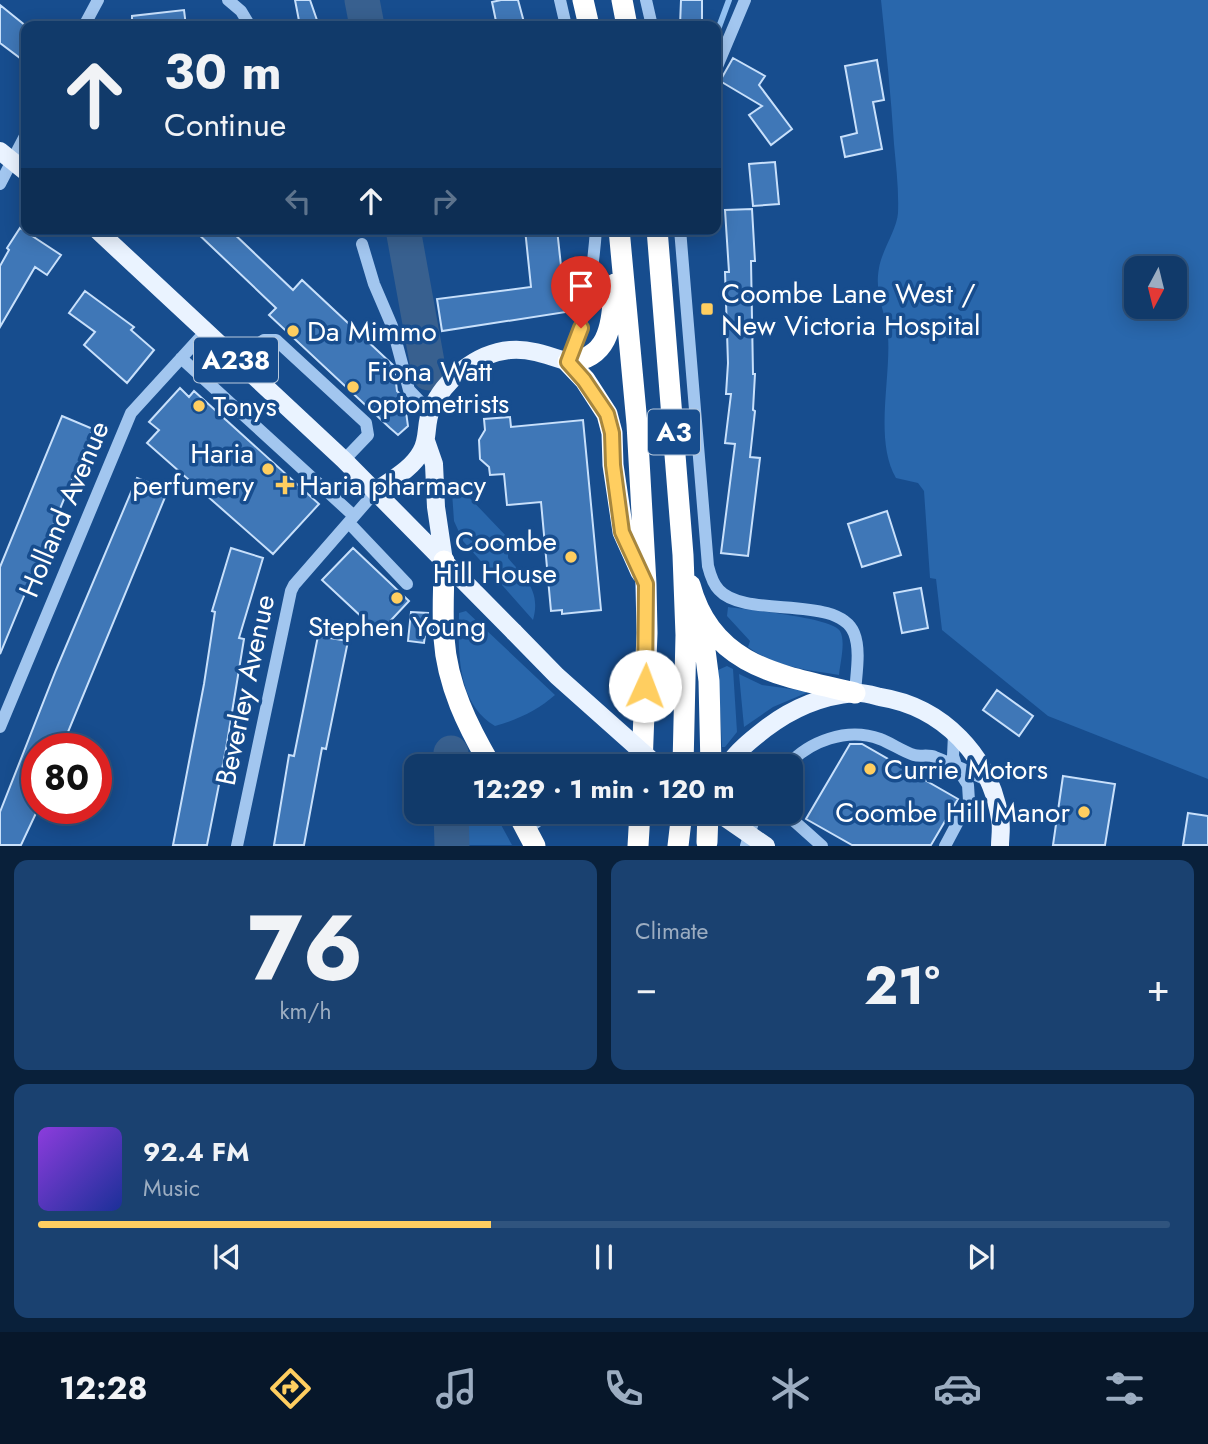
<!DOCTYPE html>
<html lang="en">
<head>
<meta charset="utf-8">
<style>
  :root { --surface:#113a6a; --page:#1a4170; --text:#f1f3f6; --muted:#9cadc1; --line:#30547e; --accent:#ffce60 }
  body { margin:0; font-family:Jost,sans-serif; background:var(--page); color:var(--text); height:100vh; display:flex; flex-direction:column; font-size:26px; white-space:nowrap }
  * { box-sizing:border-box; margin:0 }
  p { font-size:23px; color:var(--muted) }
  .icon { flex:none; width:38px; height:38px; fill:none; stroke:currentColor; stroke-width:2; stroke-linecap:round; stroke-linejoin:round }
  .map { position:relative; height:846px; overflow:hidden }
  .sheet { display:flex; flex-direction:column; gap:14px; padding:14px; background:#09203a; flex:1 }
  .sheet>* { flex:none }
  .guide { position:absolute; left:21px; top:21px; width:700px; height:214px; border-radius:14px; box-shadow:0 4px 18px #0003,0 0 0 2px var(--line); background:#113a6a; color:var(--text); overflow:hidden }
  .needle { width:46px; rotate:187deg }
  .buttons { position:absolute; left:1124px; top:256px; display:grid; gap:14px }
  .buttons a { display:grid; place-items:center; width:63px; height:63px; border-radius:14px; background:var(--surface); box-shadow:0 4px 18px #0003,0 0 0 2px var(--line); font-size:35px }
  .speed { position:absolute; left:21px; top:733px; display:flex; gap:14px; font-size:35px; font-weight:700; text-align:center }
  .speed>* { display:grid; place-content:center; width:91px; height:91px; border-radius:50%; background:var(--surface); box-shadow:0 4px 18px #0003,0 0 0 2px var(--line); line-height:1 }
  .speed .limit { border:10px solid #d22; background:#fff; color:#111 }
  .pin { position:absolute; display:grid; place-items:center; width:60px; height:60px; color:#fff; margin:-72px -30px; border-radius:50% 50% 50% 0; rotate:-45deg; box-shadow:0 0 7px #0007 }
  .pin .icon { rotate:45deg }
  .me { position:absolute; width:77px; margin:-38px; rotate:2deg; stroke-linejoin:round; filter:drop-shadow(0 0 5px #0008) }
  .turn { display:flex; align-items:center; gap:24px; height:147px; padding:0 28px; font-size:32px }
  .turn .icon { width:91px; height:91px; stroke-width:2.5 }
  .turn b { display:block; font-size:49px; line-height:60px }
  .lanes { display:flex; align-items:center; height:66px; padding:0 28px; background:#0003; justify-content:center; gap:35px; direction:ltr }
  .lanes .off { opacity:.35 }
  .big { font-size:52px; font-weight:700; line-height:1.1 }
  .sheet .widget { flex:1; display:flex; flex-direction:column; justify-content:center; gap:10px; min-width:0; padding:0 24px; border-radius:14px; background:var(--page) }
  .sheet .dial { align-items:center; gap:0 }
  .dial b { font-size:91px; line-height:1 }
  .song { display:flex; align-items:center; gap:21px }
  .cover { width:84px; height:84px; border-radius:10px; background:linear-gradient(135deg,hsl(270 70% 55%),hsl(230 70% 35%)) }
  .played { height:7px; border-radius:4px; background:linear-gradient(90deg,var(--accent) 40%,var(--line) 40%) }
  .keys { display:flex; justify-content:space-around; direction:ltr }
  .heat { display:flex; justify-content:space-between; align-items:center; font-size:38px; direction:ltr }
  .sheet .tiles { flex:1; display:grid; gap:14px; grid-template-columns:1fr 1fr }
  .widget:last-child { grid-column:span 2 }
  .trip { position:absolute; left:404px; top:754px; width:399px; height:70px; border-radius:14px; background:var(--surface); box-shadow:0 4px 18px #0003,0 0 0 2px var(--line); font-weight:700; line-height:70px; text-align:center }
  .menu { display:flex; height:112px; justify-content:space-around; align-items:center; background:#07172a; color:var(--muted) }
  .menu .icon { width:49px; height:49px }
  .menu .selected { color:var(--accent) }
  .menu b { font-size:32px; color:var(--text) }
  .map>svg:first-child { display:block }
</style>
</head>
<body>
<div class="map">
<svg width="1208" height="846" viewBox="0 0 1208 846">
  <rect width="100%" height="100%" fill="#174d8e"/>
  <path fill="#2967ac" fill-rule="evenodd" d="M881,0H1208V779L1048,716L942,630L936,579L930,578L924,491L918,483L896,478C874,440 891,379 888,336C886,311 874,296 879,268C882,250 897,229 898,213C899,190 896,166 894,144C891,96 886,48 881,0ZM1136,268H1174V306H1136Z
    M452,492L465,493L508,538V558C526,579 541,591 533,620L463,541L454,521Z
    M728,607C747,610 831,617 840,631C846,642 840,663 839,675C805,670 776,667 748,647L750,641L727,616Z
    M466,611L555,695C538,710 517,720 495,726C457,704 458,652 459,613Z
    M727,666L733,669L737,732L725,747H722L718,670Z
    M739,674L762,685L806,691V693L773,707L744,727Z
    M464,812H494L512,845H463Z"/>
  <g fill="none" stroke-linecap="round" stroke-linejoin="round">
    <path stroke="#94c2f2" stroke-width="6" d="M716,35L729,0"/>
    <path stroke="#38608f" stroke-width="35" d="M362,0L367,26
      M403,229L429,373
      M451,753V766
      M451,812L452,846"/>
  </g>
  <path fill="#3f77b7" stroke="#c8e0fb" stroke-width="2" d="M295,0H310L319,26H300Z
    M501,0H518L525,26H497L492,2Z
    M681,0H702V26H680Z
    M0,5L26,26V50L20,58L0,43Z
    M184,10L186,26H132V16Z
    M733,58L765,76L759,85L792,129L771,145L749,115L762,106L720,81Z
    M877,60L884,100L873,102L882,149L845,157L841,137L857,133L845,66Z
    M775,162L779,204L753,206L749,164Z
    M752,209L755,261H751L753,374H755L753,410L755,411L750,457L760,458L748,556L721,553L735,444L725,443L731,394H726L728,363L725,272H729L725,210Z
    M20,228L61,255L47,275L35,267L0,327V266L9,250L7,248Z
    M193,229H229L293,290L302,280L394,366L397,391L404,398L408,426L398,435L390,428L269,315L276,308Z
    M525,229H557L566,312L442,331L437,299L531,287Z
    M85,291L134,327L131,330L154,350L127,383L84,345L95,332L69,313Z
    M180,388L189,397L194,391L319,504L273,554L147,443L159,430L149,422Z
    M62,416L93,429L0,654V567Z
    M510,417L511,427L583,420L601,610L562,614V610L551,611L541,502L507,505L504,474L490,475L489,467L480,459L479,440L485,430L484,419Z
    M137,478L168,490L61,749H37V811L21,845H0V812L56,670Z
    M887,511L901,555L862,567L848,524Z
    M231,548L263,558L239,638L244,639L226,749L207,845H173L204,684L215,612L212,611Z
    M353,548L409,601L379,633L322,580Z
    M921,588L928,628L902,633L894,593Z
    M411,612L428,613L424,643L408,641Z
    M318,636L348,641L326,749L322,748L304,845H274L289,755L294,756Z
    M997,690L1033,716L1019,736L983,710Z
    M850,744H862L958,799L931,845H852L806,819Z
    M1063,776L1115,784L1105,845H1053Z
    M1188,813L1208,816V845H1183Z"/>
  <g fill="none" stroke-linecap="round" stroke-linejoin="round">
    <path stroke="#a2c6ef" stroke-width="12" d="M228,0L241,11L250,26
      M560,0L566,26
      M646,0L652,26
      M84,26L98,0
      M716,69L745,0
      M0,184L26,134
      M680,229L708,566C710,574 713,584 719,590C745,619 838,594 854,633C861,650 856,675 855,693
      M362,244L374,284L392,326L409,390L430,412
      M181,358L354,516
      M236,359L264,340H276L366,423L368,435L344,460
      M568,362C585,319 593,275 596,229
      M349,523L407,584
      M0,727L131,413L206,331
      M787,766C809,741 847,727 880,739C891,743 902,751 914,755C920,757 928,754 935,757C953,764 971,773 989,781
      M784,812L822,846
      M527,829L542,818
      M237,846L291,591L294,585L376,491
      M746,846L756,812
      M945,846L969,801L968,785L957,768L953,756L954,734"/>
    <path stroke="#eaf3ff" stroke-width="18" d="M0,151L26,172
      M96,229L344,460L514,632
      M426,441L434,464L436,507L444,561
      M376,491C391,480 412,469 421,452C429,439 425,424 431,410C444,380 476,353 510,350C530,348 550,356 568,362
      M727,766C737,751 751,740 765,729C791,709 821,696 854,693C862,692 872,695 880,697C943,707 990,756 1000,819C1002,827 1000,837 1000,846"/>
    <path stroke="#fff" stroke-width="21" d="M583,0L589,26
      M622,0L627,26
      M619,229L637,424L646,584L647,633L642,766
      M657,229L683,555L686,635L683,766
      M568,362L585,380L607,414L612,433L613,465L623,532L641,572
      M568,362C613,358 611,320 615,284
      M444,561C444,587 442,613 444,638C447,685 468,727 491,766
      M690,585C712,668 784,676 855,693
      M701,619L709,681L711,766
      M517,812L535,846
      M707,842L708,812
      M638,846L640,812
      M678,846L682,812"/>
    <path stroke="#eaf3ff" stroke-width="18" d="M514,632L557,676L658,766
      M717,812L766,846"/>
  </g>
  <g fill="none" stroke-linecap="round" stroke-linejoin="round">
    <defs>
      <path id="route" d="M581,328L568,362L584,380L607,414L612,433L613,465L622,532L646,584L645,686"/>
    </defs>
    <use href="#route" stroke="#a6863e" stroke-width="18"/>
    <use href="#route" stroke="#ffce60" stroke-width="12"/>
  </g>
  <g fill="#ffce60" stroke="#174d8e" stroke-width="2.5">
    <rect x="700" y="302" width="14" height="14" rx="3.5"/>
    <circle cx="293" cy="331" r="7"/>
    <circle cx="353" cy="387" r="7"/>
    <circle cx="199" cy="406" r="7"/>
    <circle cx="268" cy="469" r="7"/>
    <path d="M281.5 474.5h7v7h7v7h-7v7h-7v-7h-7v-7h7z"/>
    <circle cx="571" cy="557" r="7"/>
    <circle cx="397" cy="598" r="7"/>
    <circle cx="870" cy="769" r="7"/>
    <circle cx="1084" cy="812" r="7"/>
  </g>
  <g text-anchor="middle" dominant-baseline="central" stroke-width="7" stroke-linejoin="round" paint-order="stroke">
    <g fill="#174d8e" stroke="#b9cadd" stroke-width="2">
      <rect x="194" y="337.5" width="84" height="45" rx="5"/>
      <rect x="648" y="409.5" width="52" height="45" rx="5"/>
    </g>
    <g font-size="26" font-weight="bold" fill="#fff">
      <text x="236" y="360">A238</text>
      <text x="674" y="432">A3</text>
    </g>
    <g font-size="28" fill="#fff" stroke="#174d8e" text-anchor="start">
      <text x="721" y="293">Coombe Lane West /<tspan x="721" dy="32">New Victoria Hospital</tspan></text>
      <text x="307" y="331">Da Mimmo</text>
      <text x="367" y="371">Fiona Watt<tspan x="367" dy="32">optometrists</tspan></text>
      <text x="213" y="406">Tonys</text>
      <text x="254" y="453" text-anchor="end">Haria<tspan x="254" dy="32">perfumery</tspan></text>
      <text x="299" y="485">Haria pharmacy</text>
      <text x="557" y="541" text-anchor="end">Coombe<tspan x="557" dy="32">Hill House</tspan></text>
      <text x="397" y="626" text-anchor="middle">Stephen Young</text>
      <text x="884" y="769">Currie Motors</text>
      <text x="1070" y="812" text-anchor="end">Coombe Hill Manor</text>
    </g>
    <g font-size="28" fill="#fff" stroke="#174d8e">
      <text transform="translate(64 509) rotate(-67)">Holland Avenue</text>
      <text transform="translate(245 690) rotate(-78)">Beverley Avenue</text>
    </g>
  </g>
</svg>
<div class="buttons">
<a><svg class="needle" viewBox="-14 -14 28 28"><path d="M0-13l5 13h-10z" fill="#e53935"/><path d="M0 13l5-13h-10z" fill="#9cadc1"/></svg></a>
</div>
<div class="speed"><div class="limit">80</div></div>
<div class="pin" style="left:581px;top:328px;background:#d93025"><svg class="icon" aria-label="arrive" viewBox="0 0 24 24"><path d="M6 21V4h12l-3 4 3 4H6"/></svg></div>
<svg class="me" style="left:645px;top:686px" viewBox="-20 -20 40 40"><circle r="19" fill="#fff"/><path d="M0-13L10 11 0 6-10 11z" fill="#ffce60"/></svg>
<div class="trip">12:29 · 1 min · 120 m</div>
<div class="guide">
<div class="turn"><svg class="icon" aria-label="ahead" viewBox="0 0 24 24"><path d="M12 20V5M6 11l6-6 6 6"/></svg><div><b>30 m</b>Continue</div></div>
<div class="lanes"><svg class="icon off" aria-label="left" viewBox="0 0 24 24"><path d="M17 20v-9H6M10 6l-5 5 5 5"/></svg><svg class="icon" aria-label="ahead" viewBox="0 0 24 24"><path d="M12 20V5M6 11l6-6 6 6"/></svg><svg class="icon off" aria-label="right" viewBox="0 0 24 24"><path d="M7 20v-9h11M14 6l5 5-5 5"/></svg></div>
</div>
</div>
<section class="sheet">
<div class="tiles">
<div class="widget dial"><b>76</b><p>km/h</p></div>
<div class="widget"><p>Climate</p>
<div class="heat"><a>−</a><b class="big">21°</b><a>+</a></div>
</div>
<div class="widget">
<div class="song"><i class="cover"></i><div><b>92.4 FM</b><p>Music</p></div></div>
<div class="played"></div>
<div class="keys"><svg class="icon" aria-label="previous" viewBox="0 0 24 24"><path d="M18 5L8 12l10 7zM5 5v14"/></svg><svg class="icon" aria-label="pause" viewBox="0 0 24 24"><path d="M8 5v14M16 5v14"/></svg><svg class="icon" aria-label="next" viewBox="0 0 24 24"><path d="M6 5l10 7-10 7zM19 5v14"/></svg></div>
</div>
</div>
</section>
<nav class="menu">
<b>12:28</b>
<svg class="icon selected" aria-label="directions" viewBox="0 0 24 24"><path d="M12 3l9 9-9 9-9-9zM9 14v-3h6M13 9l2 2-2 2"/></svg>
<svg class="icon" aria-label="music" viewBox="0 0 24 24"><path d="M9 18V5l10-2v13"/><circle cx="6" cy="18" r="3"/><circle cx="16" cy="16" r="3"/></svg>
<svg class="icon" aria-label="phone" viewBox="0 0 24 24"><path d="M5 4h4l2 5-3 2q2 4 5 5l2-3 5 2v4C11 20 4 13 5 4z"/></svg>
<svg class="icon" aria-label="climate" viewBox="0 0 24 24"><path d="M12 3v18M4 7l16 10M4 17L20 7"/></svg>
<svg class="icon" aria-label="car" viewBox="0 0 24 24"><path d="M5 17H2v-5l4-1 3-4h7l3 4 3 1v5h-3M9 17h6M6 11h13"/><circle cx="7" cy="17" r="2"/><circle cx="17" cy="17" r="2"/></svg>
<svg class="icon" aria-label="filters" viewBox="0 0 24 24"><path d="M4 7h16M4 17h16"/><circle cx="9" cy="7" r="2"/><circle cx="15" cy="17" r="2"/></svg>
</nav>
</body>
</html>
